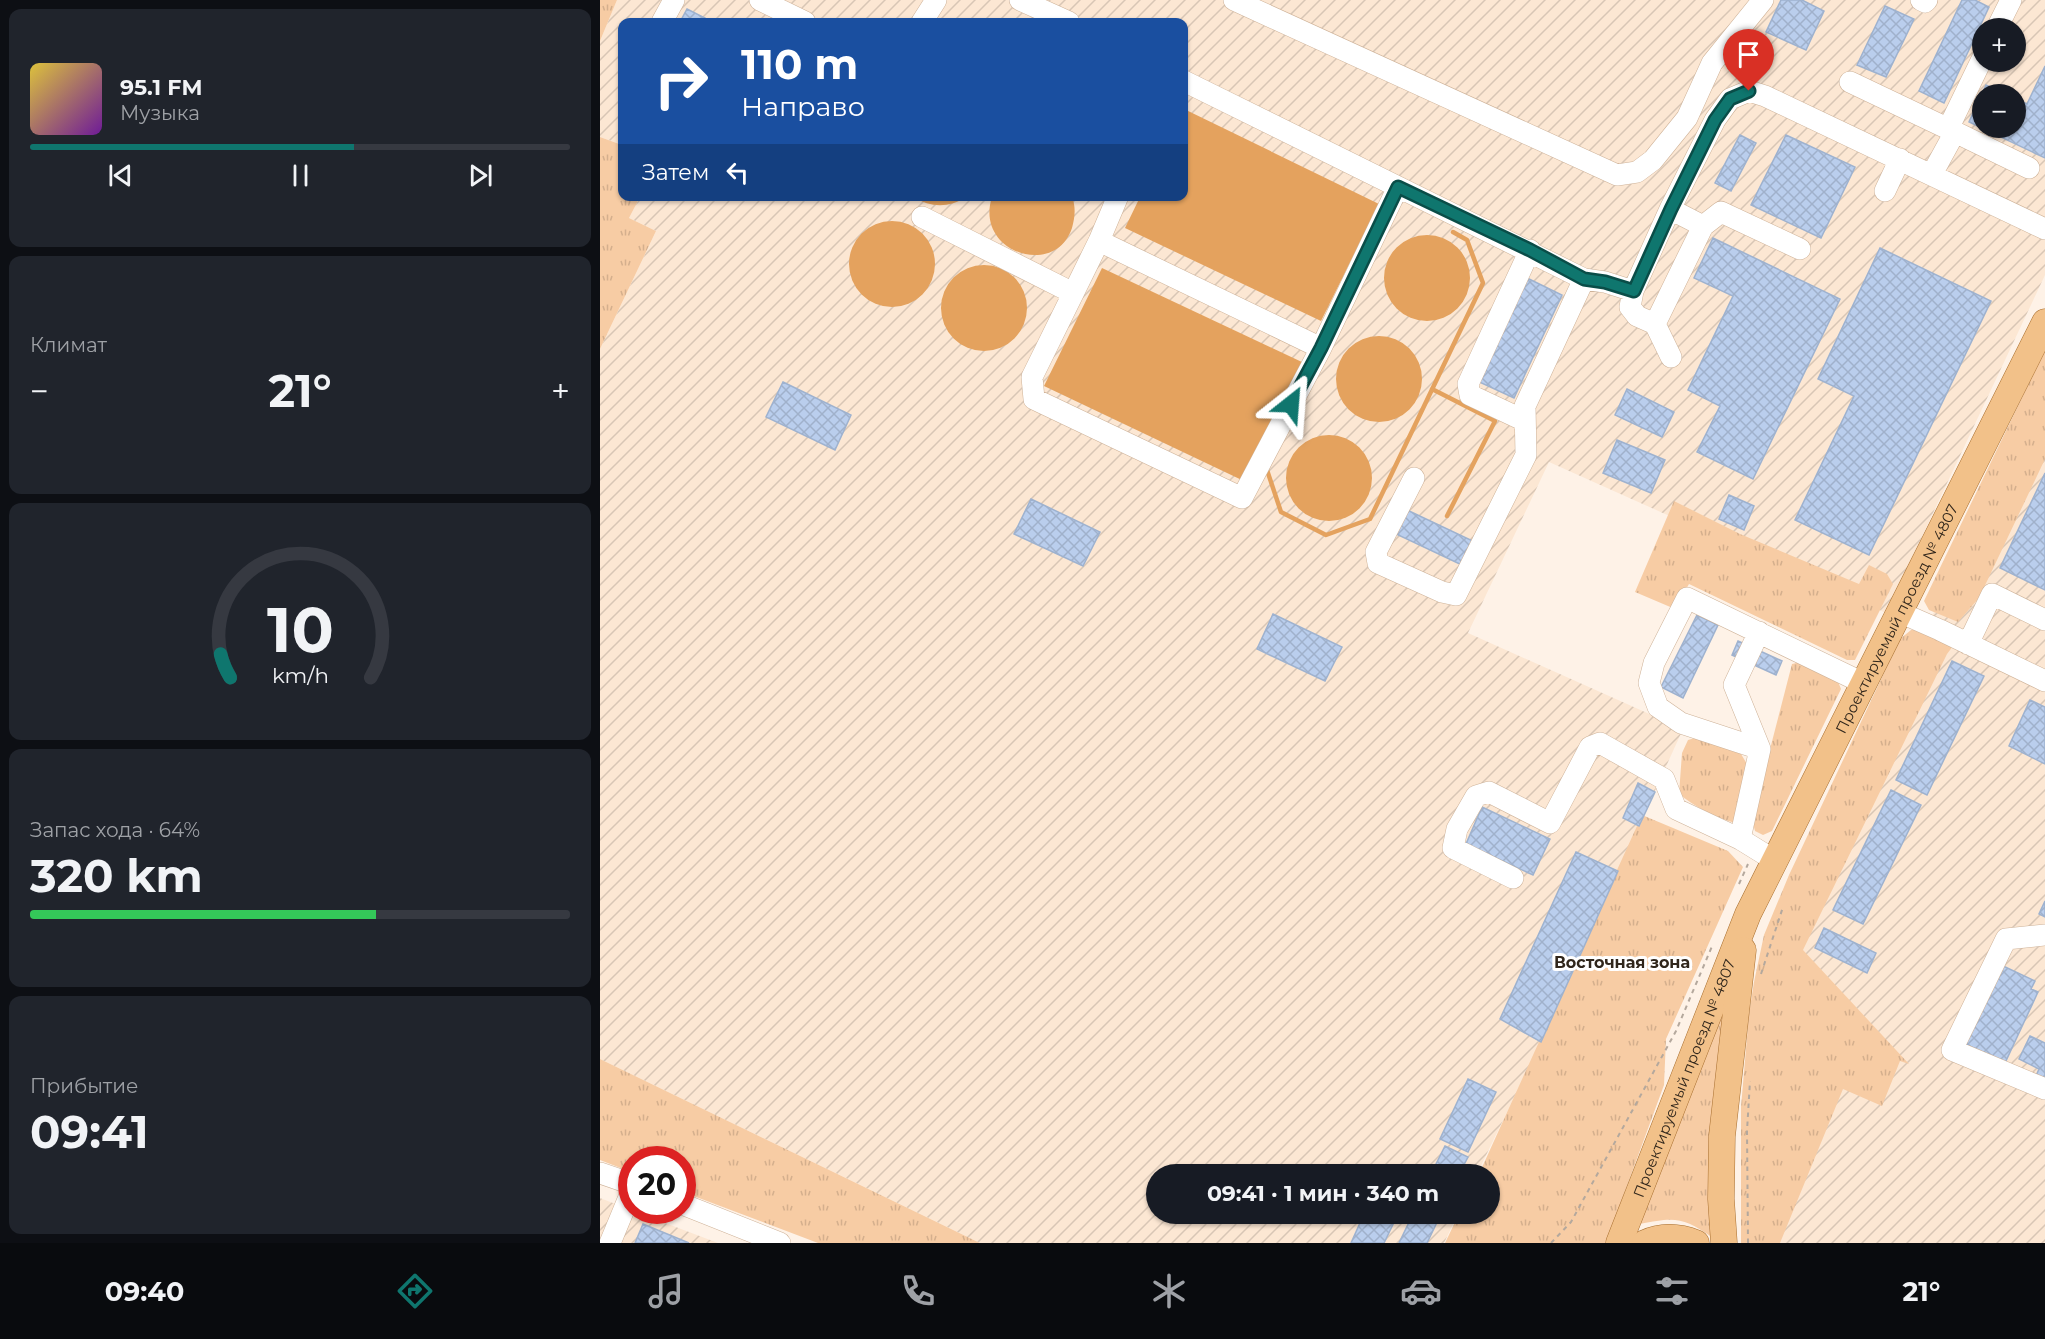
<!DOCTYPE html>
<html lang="ru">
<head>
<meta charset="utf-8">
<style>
  :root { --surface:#171b24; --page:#20242c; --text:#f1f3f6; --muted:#9ea1a6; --line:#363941; --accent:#0f766e }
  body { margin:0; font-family:Montserrat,sans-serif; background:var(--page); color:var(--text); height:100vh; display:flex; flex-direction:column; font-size:22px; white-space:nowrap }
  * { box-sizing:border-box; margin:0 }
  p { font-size:20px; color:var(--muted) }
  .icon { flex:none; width:33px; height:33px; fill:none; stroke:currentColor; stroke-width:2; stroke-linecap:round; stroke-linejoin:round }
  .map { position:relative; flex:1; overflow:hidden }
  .side { display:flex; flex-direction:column; gap:9px; padding:9px; background:#0d0f14; width:600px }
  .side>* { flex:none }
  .banner { position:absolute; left:18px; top:18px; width:570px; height:183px; border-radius:12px; box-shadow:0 2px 4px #0004; background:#1a4fa0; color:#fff; overflow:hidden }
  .tools { position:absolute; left:1372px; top:18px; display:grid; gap:12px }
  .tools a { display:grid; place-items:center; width:54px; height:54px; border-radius:50%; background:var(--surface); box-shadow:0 2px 4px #0004; font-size:30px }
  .speed { position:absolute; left:18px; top:1146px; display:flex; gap:12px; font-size:30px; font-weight:700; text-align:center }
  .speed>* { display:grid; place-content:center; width:78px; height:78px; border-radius:50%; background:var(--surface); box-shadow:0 2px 4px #0004; line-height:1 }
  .speed .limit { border:9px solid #d22; background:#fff; color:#111 }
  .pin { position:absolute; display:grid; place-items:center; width:51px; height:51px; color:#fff; margin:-62px -26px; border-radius:50% 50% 50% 0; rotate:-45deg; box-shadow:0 0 6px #0007 }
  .pin .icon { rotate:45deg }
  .me { position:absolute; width:66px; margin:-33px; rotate:28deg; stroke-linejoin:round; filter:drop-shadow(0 0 4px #0008) }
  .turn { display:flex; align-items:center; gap:21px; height:126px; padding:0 24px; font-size:27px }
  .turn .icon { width:78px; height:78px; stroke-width:2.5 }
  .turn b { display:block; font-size:42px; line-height:51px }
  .then { display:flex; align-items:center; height:57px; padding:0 24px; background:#0003; gap:12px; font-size:22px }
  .big { font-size:45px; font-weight:700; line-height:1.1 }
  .side .tile { flex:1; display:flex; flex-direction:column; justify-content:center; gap:9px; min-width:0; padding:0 21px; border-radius:12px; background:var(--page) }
  .side .dial { align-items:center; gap:0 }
  .dial svg { height:156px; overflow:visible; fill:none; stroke:var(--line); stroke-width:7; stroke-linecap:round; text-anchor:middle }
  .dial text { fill:var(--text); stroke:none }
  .song { display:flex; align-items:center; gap:18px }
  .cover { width:72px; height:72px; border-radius:9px; background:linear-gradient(135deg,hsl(50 70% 55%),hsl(280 70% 35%)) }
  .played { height:6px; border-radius:3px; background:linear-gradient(90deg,var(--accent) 60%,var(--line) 60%) }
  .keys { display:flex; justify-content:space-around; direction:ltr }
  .heat { display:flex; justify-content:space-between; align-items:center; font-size:33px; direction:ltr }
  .charge { height:9px; border-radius:4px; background:linear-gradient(90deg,#34c759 64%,var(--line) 0) }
  .trip { position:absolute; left:546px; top:1164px; width:354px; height:60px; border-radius:30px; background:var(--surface); box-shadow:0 2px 4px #0004; font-weight:700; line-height:60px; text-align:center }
  .menu { display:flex; height:96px; justify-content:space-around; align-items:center; background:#090b0e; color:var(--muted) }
  .menu .icon { width:42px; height:42px }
  .menu .on { color:var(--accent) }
  .menu b { font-size:27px; color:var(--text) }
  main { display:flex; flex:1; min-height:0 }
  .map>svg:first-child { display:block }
</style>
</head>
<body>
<main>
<section class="side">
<div class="tile">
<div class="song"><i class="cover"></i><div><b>95.1 FM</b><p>Музыка</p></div></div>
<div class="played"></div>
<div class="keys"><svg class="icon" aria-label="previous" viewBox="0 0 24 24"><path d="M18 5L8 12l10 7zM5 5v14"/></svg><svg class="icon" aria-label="pause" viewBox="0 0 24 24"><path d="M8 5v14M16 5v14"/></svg><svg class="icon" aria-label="next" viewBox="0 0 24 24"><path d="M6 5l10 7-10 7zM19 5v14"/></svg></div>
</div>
<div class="tile"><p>Климат</p>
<div class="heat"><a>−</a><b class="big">21°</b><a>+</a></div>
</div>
<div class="tile dial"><svg viewBox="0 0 100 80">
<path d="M14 69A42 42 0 1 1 86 69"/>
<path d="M14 69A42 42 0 0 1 9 57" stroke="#0f766e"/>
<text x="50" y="56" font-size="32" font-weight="700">10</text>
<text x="50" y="72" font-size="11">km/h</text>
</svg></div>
<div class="tile"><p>Запас хода · 64%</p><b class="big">320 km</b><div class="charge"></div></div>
<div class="tile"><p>Прибытие</p><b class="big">09:41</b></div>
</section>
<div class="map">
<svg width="1445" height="1243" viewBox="0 0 1445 1243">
  <defs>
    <pattern id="industrial-furrows" width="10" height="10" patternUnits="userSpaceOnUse" patternTransform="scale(1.5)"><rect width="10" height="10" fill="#fce7d3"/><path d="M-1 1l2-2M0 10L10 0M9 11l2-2" fill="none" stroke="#d8c6b5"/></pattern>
    <pattern id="grass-tufts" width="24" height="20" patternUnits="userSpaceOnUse" patternTransform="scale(1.5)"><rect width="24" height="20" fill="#f7cca4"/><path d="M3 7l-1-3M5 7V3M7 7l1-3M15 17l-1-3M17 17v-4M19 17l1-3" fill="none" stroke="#d4af8d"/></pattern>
    <pattern id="building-cross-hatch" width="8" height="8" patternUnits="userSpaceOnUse" patternTransform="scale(1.5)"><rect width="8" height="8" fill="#baceed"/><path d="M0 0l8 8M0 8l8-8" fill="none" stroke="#a0b1cb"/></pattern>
  </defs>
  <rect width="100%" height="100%" fill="#fef2e7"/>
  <path fill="url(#industrial-furrows)" fill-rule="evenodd" d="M17,0H1445V275L1286,613L949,462L868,633L1083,729L941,1042L877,1174H556V1214H858L844,1243H380L0,1059V349L56,231L29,218L40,197L584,196V22H22V145L0,137V41ZM1383,28H1416V62H1383ZM1383,94H1416V128H1383Z
    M1445,372V1243H1155L1179,1014L1221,856Z
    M0,1198L31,1210L118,1243H0Z"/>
  <path fill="url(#grass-tufts)" d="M0,0H17L0,41Z
    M0,137L22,145V196L40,197L29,218L56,231L0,349Z
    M1445,350V459L1379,598L1358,622L1329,610L1324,601Z
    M1074,501L1140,534L1259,584L1269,565L1287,574L1293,584L1255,660H1247L1089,584L1075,609L1035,592Z
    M1323,629L1356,642L1347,654L1203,950L1309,1064L1300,1061L1282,1106L1243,1089L1180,1243H1141V1107L1149,1014L1154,982L1164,935L1189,875L1300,639L1311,630Z
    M1201,662L1237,679L1241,689L1172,831L1163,835L1155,831L1152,819L1192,664Z
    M1098,737L1141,754L1147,764L1135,823C1116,818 1094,806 1079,794L1082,753L1088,740Z
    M1042,815L1128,851L1143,867L1066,1039L1064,1085L1006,1243H845L859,1214H890V1174H879Z
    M1126,1002L1113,1238C1083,1217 1075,1217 1040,1224Z
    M0,1059L380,1243H218L83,1192L82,1160H32L31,1172L0,1160Z"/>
  <path fill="#e4a25e" d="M584,109L779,204L721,321L525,228L540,197L584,196Z
    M313,197H367C348,208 332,208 313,197Z
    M392,197H472C476,207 475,217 472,228C455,279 374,252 392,197Z
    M249 264a43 43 0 1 1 86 0a43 43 0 1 1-86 0Z
    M784 278a43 43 0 1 1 86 0a43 43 0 1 1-86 0Z
    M341 308a43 43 0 1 1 86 0a43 43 0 1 1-86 0Z
    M502,268L704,363L646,482L444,386Z
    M736 379a43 43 0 1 1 86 0a43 43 0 1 1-86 0Z
    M686 478a43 43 0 1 1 86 0a43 43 0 1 1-86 0Z"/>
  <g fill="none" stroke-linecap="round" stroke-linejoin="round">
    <path stroke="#e4a25e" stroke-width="4.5" d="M832,389L895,421L847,516
      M666,467L681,512L726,535L770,519L883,283L867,240L853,232"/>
  </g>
  <path fill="url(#building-cross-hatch)" stroke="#9eb2cf" stroke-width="1.5" d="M1181,0H1202L1224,11L1206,50L1166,32Z
    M1362,0H1375L1389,7L1344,103L1319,91Z
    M1285,6L1314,19L1286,77L1257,65Z
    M87,9L105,18L103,22H80Z
    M1445,66V158L1369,122L1386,85L1406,94H1383V128H1416V99L1427,104Z
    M1140,135L1156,143L1131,191L1115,183Z
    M1186,135L1255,167L1221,238L1151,205Z
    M1113,238L1240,299L1153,479L1097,452L1120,406L1088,390L1133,296L1094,278Z
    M1280,248L1391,301L1269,555L1195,520L1254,396L1218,379Z
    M925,277L962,295L914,398L877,381Z
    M183,382L251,415L235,450L166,417Z
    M1027,389L1074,412L1062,437L1015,415Z
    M1017,440L1065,460L1051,493L1003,473Z
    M1445,473V590L1400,568Z
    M1129,495L1154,506L1144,530L1119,519Z
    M431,499L500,532L483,566L414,534Z
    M807,510L875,542L864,566L796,534Z
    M673,614L742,647L725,681L657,649Z
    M1097,615L1118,625L1083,698L1061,687Z
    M1138,641L1182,661L1176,675L1132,655Z
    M1352,661L1384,676L1327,795L1296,780Z
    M1430,700L1445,707V764L1409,746Z
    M1038,783L1055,792L1039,826L1023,818Z
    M1291,790L1321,805L1263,924L1233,910Z
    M882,807L950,839L933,875L866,844Z
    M976,852L1018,871L941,1042L900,1019Z
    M1445,901V917L1439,914Z
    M1224,928L1276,953L1267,973L1215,948Z
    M1401,965L1435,981L1431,989L1438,992L1405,1063L1363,1043Z
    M1430,1036L1445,1043V1082L1435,1078L1439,1069L1419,1059Z
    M868,1079L896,1092L868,1152L840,1139Z
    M845,1146L868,1157L859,1174H831Z
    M764,1214H798L784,1243H751Z
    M813,1214H841L827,1243H799Z
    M43,1224L89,1243H35Z"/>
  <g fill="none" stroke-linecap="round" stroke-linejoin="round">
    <defs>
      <path id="minor" d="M160,0L205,22
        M420,0L469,22
        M634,0L1017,175L1037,172L1053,160L1087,118L1112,63L1163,0
        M1321,0L1325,2L1327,0
        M62,22L74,0
        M322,22L336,0
        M1397,28L1411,0
        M584,81L984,279L1005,282L1033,291
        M1250,82L1355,132L1332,174
        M1348,129L1383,57
        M1355,132L1429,168
        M1285,191L1300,159
        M518,196L499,241L432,377L434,399L642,498L721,348L798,187
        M1070,209L1103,226
        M322,217L473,293
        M499,241L721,348
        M1200,249L1121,212L1103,226L1055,324L1037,316L1030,307L1033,291L1070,209L1115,120L1130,99L1149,91L1165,96L1445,229
        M1055,324L1071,357
        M925,421L870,395L868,384L930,250
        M814,478L776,552L778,563L842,592L856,595L926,455L925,406L984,279
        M1299,612L1340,630L1445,681
        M1159,632L1134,685L1160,749
        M1368,644L1392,594L1445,620
        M1140,839L1160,749L1081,723L1058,707L1049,683L1054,663L1087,598L1263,683
        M913,878L853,848L857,829L876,796L889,792L950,823L990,747L1000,743L1064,779L1076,809L1140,839L1174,860
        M1445,935L1406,939L1352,1050L1445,1089
        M0,1173L32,1184
        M82,1204L180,1243
        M10,1243L32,1190"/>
      <g id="major">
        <path id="s1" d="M1019,1243L1148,914L1445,322"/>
        <path d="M1045,1243C1062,1235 1078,1236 1096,1243"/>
        <path d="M1124,1243L1121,1199L1122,1136L1143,950"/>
      </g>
    </defs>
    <use href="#minor" stroke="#ceb298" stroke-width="22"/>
    <use href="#major" stroke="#a86f30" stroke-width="27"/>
    <path stroke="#b4a89d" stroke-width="2" stroke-dasharray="4.5 4.5" stroke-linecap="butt" d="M1139,884L1148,864
      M1161,974L1183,907
      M951,1243L971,1222L1076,1031L1113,944
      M1148,1243L1147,1131L1150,1081"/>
    <use href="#minor" stroke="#fff" stroke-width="21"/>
    <use href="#major" stroke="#f2c189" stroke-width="26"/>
  </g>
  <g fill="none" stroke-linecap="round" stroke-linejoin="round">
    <defs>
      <path id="route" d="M691,404L721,348L798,187L930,250L984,279L1005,282L1034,291L1071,209L1115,120L1130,99L1149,91"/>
    </defs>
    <use href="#route" stroke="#0a4d48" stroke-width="15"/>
    <use href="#route" stroke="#0f766e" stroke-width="10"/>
  </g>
  <g text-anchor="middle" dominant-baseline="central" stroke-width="6" stroke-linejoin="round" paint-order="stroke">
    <g font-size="15" fill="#30261b" stroke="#fff">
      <text stroke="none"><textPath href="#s1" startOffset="684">Проектируемый проезд № 4807</textPath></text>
      <text stroke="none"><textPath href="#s1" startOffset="177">Проектируемый проезд № 4807</textPath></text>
    </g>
    <g font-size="16" font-weight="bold" fill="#30261b" stroke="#fff">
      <text x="1022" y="962">Восточная зона</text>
    </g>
  </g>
</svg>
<div class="tools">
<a>+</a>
<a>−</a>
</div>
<div class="speed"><div class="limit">20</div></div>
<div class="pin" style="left:1149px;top:91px;background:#d93025"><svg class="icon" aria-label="arrive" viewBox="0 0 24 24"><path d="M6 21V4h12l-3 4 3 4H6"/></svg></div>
<svg class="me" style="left:691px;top:404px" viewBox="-20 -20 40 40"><path d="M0-17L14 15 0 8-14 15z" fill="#0f766e" stroke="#fff" stroke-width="4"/></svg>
<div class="trip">09:41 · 1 мин · 340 m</div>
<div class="banner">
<div class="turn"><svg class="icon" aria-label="right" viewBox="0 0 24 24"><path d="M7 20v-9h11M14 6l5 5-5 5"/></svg><div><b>110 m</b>Направо</div></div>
<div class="then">Затем<svg class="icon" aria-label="left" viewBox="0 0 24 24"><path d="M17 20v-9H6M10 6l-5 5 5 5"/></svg></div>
</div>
</div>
</main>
<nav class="menu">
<b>09:40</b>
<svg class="icon on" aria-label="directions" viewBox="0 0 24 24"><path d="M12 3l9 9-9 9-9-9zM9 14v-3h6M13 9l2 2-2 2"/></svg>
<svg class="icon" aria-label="music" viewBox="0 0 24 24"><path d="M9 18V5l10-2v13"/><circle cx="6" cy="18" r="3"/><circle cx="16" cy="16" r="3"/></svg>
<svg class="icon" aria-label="phone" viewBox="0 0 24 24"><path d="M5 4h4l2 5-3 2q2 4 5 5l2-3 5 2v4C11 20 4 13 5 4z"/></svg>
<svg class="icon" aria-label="climate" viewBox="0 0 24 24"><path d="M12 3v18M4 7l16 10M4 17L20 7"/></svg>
<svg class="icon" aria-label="car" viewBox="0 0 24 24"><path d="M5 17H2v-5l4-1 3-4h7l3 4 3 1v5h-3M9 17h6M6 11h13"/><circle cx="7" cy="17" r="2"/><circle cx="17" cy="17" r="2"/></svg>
<svg class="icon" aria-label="filters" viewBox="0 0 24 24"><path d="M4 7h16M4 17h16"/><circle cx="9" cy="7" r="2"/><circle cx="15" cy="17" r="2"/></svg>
<b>21°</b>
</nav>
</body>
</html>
